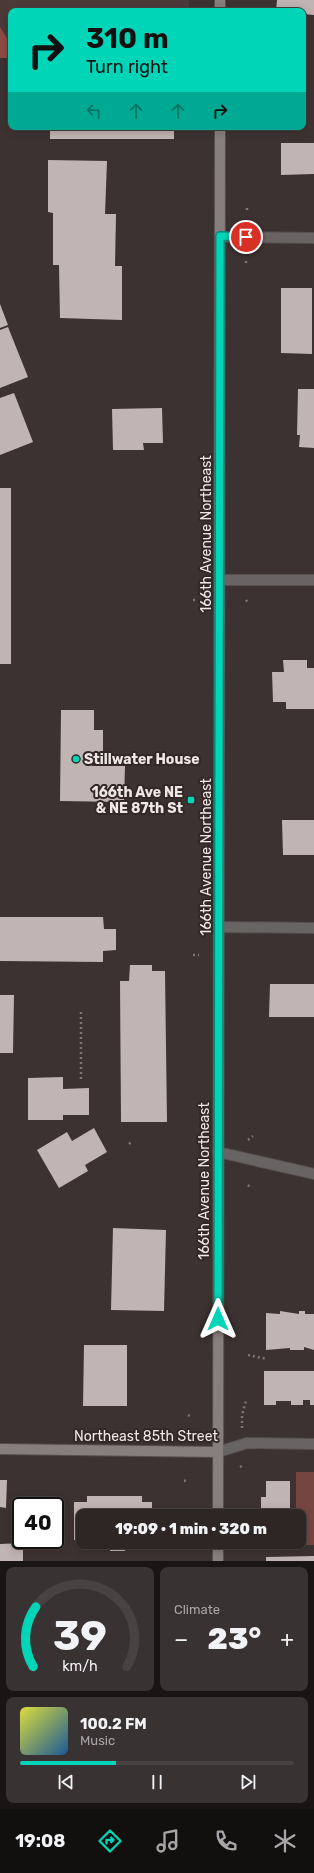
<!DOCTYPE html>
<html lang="en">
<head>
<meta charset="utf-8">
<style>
  :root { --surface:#2d2625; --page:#393232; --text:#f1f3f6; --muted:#a7a5a7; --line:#484342; --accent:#00d5b7 }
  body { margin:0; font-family:Rubik,sans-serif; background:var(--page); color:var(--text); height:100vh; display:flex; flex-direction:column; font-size:15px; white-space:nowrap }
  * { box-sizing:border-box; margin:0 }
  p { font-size:13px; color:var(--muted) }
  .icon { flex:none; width:22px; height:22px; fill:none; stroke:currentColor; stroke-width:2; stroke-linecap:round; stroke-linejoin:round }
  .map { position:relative; height:1561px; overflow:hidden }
  .drawer { display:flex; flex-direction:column; gap:6px; padding:6px; background:#191514; flex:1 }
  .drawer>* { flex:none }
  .banner { position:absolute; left:8px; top:8px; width:298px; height:122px; border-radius:8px; box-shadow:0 2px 10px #0003,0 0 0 1px var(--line); background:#00d5b7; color:#111; overflow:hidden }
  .speed { position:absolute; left:12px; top:1497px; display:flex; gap:8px; font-size:20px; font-weight:700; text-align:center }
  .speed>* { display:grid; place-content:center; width:52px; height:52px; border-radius:50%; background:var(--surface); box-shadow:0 2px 10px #0003,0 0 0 1px var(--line); line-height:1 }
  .speed .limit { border:2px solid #111; border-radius:6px; background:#fff; color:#111 }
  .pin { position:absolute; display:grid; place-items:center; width:34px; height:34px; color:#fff; margin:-17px; border:2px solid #fff; border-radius:50%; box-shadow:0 1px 4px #0007 }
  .me { position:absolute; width:44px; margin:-22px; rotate:0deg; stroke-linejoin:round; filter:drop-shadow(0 0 3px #0008) }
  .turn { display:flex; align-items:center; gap:14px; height:84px; padding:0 12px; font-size:18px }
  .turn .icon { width:52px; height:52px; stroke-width:2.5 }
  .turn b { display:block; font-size:28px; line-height:34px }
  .lanes { display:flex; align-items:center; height:38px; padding:0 12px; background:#0003; justify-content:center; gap:20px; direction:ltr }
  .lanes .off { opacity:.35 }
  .big { font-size:30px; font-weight:800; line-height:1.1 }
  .drawer .tile { flex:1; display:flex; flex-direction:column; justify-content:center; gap:6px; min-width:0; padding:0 14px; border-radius:8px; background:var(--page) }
  .drawer .dial { align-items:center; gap:0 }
  .dial svg { height:104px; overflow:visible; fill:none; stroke:var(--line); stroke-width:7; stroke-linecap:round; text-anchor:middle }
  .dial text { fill:var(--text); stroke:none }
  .song { display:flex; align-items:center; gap:12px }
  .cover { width:48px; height:48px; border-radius:6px; background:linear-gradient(135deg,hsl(60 70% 55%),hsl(210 70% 35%)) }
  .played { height:4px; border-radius:2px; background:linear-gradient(90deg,var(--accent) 35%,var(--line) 35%) }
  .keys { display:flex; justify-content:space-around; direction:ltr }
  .heat { display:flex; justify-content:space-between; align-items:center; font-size:22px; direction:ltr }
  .drawer .tiles { flex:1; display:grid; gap:6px; grid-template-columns:1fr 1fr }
  .tile:last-child { grid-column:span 2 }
  .trip { position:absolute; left:76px; top:1509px; width:230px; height:40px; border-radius:8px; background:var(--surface); box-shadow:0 2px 10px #0003,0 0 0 1px var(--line); font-weight:800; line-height:40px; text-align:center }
  .tabs { display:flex; height:64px; justify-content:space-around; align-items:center; background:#120f0f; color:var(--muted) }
  .tabs .icon { width:28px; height:28px }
  .tabs .active { color:var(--accent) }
  .tabs b { font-size:18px; color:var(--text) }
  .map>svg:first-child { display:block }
</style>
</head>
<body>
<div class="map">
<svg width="314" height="1561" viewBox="0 0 314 1561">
  <rect width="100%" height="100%" fill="#3c3231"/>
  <path fill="#4b3a38" d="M0,0H189V11H11V44L0,27Z"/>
  <path fill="#754640" d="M296,1472H314V1545H297V1542H299V1516H296Z"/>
  <path fill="#8d4c45" d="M0,27L11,44V58H0Z"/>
  <path fill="#c1b5b3" d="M277,0H314V15L303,14V11H276Z
    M50,127H174V139H50Z
    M281,143H314V174L281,175Z
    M48,160L107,161L105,214H116L115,266H122V320L60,318L59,265H53V213L48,212Z
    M281,288H312V354L281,353Z
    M0,304L8,325L0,328Z
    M8,327L28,377L0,388V330Z
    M298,389H314V448L299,447L300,435H297Z
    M14,393L33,442L0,455V398Z
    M162,408L163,443H143L144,450H113L112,409Z
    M0,488H11V664H0Z
    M283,660H307V668H314V709H286V702H273L272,672H284Z
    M61,710H94V730H103V752H92V766H125L124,802L60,801Z
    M282,820H314V855H283Z
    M0,917H103L104,929H116V950L103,951V962L0,961Z
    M130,965H152V971H165L167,1122H121L120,981H129Z
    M270,984H314V1017H269Z
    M0,995H14L13,1053H0Z
    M63,1077V1089L89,1088V1115H63V1120H28V1078Z
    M94,1128L107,1152L85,1165L88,1171L59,1188L37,1150L67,1132L72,1141Z
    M113,1228L166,1230L164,1311L111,1310Z
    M280,1311L299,1314V1311H305V1314H314V1350L304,1347V1350H290V1348L266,1350V1313L280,1314Z
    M84,1345H127V1406H83Z
    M264,1371H314V1405H310V1400H303V1405H291V1401H276V1405H264Z
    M0,1480H7L6,1508L0,1507Z
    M266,1481H290V1516H265V1512H261V1497H266Z
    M87,1496H142V1502H152V1516H83V1540H74V1502H87Z
    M110,1542H125V1551H110Z
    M23,1543V1561H0V1544Z
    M314,1556V1561H266V1557Z"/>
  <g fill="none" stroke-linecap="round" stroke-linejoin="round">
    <defs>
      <path id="street" d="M220,237L314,238
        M220,580H314
        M220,927L314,928
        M218,1152L314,1174
        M218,1452L247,1443L314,1444"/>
      <path id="secondary" d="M220,0V11
        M0,1449L218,1452
        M218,1516L220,127
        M218,1542V1561"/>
    </defs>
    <use href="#street" stroke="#584f4e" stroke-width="12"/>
    <use href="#secondary" stroke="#584f4e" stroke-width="12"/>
    <path stroke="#7e7574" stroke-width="2.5" stroke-dasharray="2 3" stroke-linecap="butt" d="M247,208V213
      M246,261V266
      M193,600H195
      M246,600L249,604
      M193,955H199
      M81,1079V1009
      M248,1140L253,1136
      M129,1144L131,1142
      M248,1185L250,1187
      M248,1355L267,1359
      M188,1415L190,1416
      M242,1428V1415L246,1401
      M240,1467L242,1466
      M184,1481L187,1480"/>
    <use href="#street" stroke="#696464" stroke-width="10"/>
    <use href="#secondary" stroke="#877f7d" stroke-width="10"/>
  </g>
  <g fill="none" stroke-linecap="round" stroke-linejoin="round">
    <defs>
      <path id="route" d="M218,1319L220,236L246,237"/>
    </defs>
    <use href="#route" stroke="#008a77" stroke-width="10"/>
    <use href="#route" stroke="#00d5b7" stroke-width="7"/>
  </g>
  <g fill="#00d5b7" stroke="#322827" stroke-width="1.5">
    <circle cx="76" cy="759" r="4"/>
    <rect x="187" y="796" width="8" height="8" rx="2"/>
  </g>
  <g text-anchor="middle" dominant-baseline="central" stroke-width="4" stroke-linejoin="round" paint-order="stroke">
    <g font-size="14" fill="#eee7e6" stroke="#322827">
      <text transform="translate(206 534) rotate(-90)">166th Avenue Northeast</text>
      <text transform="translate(206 857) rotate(-90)">166th Avenue Northeast</text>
      <text transform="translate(204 1181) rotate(-90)">166th Avenue Northeast</text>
      <text x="146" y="1436">Northeast 85th Street</text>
    </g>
    <g font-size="14" font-weight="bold" fill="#eee7e6" stroke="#322827" text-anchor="start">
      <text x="84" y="759">Stillwater House</text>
      <text x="183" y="792" text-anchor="end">166th Ave NE<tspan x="183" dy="16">&amp; NE 87th St</tspan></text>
    </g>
  </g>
</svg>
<div class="speed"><div class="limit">40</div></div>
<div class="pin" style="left:246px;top:237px;background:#d93025"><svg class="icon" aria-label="arrive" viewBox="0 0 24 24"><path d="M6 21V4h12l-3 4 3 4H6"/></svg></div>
<svg class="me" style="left:218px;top:1319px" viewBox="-20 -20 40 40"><path d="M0-17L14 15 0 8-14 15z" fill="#00d5b7" stroke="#fff" stroke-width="4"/></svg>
<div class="trip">19:09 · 1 min · 320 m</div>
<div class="banner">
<div class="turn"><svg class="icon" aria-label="right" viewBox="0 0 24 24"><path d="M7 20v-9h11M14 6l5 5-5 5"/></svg><div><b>310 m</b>Turn right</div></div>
<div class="lanes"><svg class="icon off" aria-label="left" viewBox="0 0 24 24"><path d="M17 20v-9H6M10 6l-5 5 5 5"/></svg><svg class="icon off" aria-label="ahead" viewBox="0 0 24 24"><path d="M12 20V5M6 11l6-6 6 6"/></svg><svg class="icon off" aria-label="ahead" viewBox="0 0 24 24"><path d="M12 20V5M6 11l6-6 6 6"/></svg><svg class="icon" aria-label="right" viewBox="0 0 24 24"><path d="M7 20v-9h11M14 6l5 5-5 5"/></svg></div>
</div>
</div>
<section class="drawer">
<div class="tiles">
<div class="tile dial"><svg viewBox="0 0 100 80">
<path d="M14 69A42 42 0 1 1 86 69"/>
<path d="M14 69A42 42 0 0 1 16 23" stroke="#00d5b7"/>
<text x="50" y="56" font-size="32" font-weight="700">39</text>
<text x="50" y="72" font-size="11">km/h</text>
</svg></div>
<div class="tile"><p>Climate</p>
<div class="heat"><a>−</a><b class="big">23°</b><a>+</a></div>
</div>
<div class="tile">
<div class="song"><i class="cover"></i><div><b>100.2 FM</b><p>Music</p></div></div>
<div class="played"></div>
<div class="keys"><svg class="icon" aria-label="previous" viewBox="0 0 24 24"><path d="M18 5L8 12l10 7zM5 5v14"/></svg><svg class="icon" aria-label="pause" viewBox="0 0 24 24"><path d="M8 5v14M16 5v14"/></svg><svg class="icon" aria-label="next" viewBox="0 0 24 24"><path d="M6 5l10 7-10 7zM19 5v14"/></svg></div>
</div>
</div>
</section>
<nav class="tabs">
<b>19:08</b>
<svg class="icon active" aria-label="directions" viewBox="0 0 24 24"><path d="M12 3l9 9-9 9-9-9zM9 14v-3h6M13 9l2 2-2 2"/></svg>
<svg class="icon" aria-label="music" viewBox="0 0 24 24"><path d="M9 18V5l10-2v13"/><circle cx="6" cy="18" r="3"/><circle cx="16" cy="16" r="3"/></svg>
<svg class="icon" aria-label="phone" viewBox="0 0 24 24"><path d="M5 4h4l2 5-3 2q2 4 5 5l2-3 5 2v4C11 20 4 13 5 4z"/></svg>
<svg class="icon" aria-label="climate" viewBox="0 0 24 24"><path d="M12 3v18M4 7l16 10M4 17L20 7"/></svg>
</nav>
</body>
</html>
